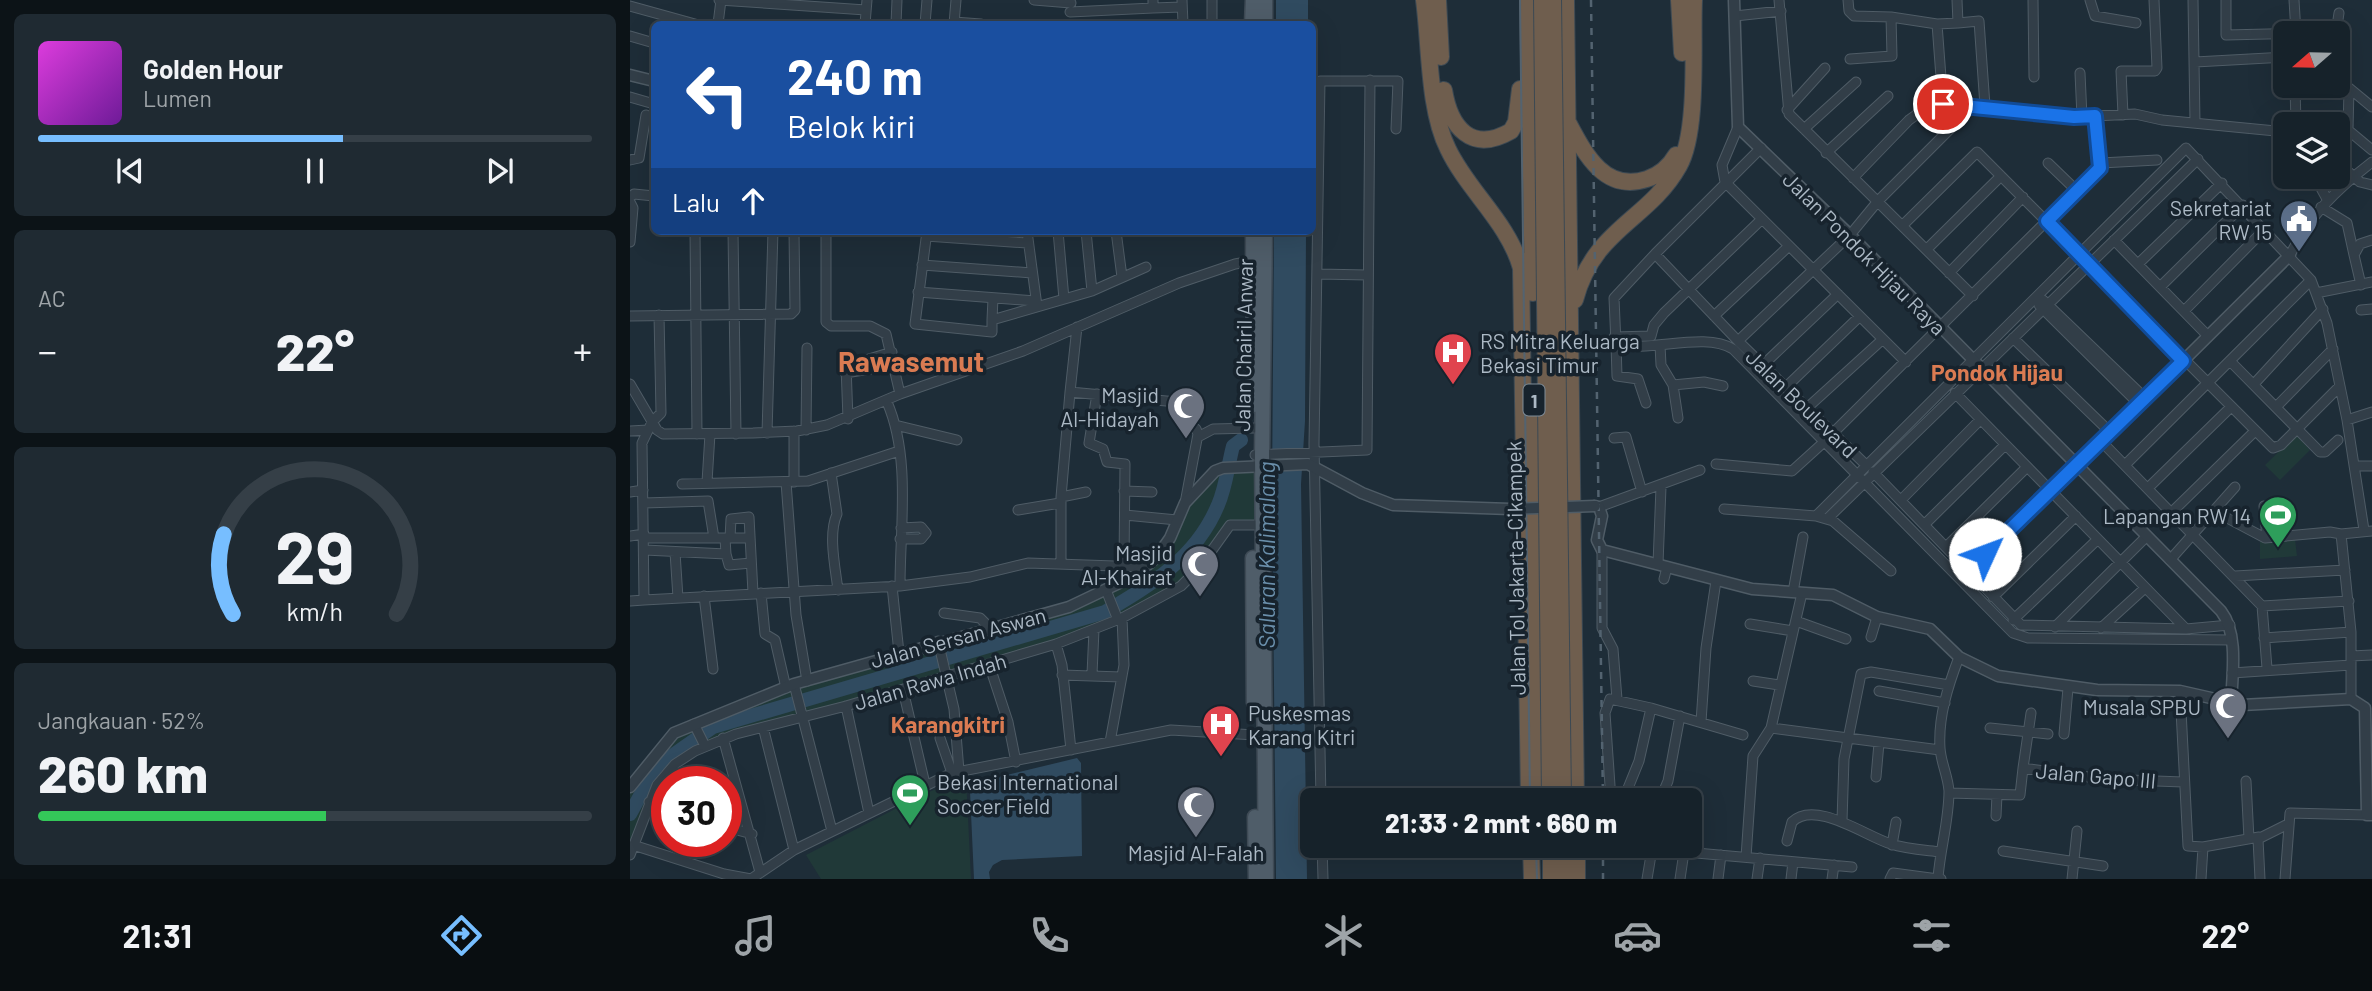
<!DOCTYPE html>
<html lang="id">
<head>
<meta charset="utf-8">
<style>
  :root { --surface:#16222a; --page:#1f2a32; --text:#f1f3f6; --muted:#9ea4a8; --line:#353f47; --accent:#77beff }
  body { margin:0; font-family:Barlow,sans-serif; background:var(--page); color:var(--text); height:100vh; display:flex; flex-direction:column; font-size:26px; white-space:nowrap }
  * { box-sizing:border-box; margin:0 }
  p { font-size:23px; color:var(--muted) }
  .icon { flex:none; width:38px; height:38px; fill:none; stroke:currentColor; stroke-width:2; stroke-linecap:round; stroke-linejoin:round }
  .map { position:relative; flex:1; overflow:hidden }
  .details { display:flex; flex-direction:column; gap:14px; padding:14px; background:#0c1317; width:630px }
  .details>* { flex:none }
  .banner { position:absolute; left:21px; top:21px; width:665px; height:214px; border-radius:10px; box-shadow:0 7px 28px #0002,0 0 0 2px var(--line); background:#1a4fa0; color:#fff; overflow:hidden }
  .needle { width:46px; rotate:250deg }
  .controls { position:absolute; left:1643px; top:21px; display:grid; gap:14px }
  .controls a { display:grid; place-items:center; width:77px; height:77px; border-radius:10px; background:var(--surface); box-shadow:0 7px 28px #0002,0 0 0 2px var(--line); font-size:35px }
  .speed { position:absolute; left:21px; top:766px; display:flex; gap:14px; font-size:35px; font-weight:700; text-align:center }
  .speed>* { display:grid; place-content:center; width:91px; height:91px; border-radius:50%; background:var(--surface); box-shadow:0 7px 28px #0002,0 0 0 2px var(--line); line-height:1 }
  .speed .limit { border:10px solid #d22; background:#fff; color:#111 }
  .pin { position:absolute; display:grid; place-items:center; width:60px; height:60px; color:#fff; margin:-30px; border:4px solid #fff; border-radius:50%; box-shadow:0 2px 7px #0007 }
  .me { position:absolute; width:77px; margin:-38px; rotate:47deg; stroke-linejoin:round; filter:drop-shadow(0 0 5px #0008) }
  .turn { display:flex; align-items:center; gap:24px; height:147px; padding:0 21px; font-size:32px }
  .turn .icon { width:91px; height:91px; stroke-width:2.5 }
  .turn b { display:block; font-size:49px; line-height:60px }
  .then { display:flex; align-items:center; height:66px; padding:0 21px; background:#0003; gap:14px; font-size:26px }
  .big { font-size:52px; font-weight:800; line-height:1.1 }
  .details .widget { flex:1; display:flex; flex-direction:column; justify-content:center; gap:10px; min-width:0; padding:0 24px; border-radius:10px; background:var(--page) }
  .details .dial { align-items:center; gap:0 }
  .dial svg { height:182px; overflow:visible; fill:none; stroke:var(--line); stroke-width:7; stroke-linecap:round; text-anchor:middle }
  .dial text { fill:var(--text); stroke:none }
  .song { display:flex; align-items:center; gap:21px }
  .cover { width:84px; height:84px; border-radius:10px; background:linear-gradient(135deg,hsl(300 70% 55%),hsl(280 70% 35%)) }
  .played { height:7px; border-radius:4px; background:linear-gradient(90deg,var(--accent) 55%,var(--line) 55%) }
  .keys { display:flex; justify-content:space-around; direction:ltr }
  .heat { display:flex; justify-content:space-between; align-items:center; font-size:38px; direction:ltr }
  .charge { height:10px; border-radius:5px; background:linear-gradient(90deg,#34c759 52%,var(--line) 0) }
  .trip { position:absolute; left:670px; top:788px; width:402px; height:70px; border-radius:10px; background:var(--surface); box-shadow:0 7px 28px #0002,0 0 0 2px var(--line); font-weight:800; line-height:70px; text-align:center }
  .dock { display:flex; height:112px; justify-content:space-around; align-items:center; background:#090e11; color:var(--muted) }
  .dock .icon { width:49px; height:49px }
  .dock .active { color:var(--accent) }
  .dock b { font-size:32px; color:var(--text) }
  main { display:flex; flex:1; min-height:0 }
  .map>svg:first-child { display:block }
</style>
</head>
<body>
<main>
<section class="details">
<div class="widget">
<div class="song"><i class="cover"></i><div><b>Golden Hour</b><p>Lumen</p></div></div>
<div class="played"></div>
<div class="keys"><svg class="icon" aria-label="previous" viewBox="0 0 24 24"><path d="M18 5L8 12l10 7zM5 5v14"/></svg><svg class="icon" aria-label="pause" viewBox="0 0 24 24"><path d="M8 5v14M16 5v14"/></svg><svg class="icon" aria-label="next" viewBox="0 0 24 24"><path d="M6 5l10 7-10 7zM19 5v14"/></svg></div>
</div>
<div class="widget"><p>AC</p>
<div class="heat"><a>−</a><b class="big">22°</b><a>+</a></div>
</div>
<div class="widget dial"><svg viewBox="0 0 100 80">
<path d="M14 69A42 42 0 1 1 86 69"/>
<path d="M14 69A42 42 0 0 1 10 34" stroke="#77beff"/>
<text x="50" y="56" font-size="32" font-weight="700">29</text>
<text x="50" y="72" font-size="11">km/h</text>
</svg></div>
<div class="widget"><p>Jangkauan · 52%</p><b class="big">260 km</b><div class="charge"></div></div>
</section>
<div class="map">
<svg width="1742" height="879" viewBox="0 0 1742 879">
  <rect width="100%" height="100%" fill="#1e2d38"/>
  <path fill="#203938" d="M1666,435L1680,450L1650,480L1635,465Z
    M625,465L624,525L604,523L551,586L477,625L84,741L36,772L0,855V787L44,733L143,692L439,607L526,558L555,503L585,471Z
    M1665,539L1667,556L1630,559V541Z
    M336,777L341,879H191L176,855L294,794Z"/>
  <path fill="#304b60" d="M646,0H678V24H646Z
    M644,231H676L675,421L671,484L677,879H646L642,490Z
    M447,758L451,763L452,856L372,860L363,865L359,872L360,879H344L340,791L344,783Z"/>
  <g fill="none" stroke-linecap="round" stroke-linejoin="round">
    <path stroke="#304b60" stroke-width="14" d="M0,814L26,767L83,727L475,612C522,584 566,558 588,505C596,487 598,465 603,446L611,440"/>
    <defs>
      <path id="minor" d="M89,0L236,10
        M404,0L441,3
        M552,0L553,24
        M582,0V24
        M1149,0L1159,114L1343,296
        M1218,0L1219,11L1224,16L1261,17L1307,24L1313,104L1444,117L1505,114L1532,120L1656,132
        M1403,0L1404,77
        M1460,0L1465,16L1506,23
        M1563,0L1565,122
        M1596,0V35L1676,33
        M1664,0L1666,33
        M0,6L65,24
        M523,8L552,7
        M440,12L523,8V0
        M1105,16L1151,11
        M324,22L351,24
        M1328,23L1349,21L1355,106
        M88,24L91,0
        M235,24L237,0
        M266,24L267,0
        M295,24L297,0
        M324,24L326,0
        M1307,24L1328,23L1327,0
        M1706,33L1709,13
        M0,36L24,43
        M1220,59L1262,56L1261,17
        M1565,62L1656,57
        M1450,73L1452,117
        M1708,82L1719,88L1718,130L1742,150
        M1665,86L1666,124
        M1719,88L1742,107
        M0,97L24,104
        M1157,110L1195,68
        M1493,115L1491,71H1525L1527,68L1524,0
        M1465,116L1471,163
        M1108,127L1092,165L1095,182L1276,362
        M1174,129L1226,82
        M1131,148L1025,254L1108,341L1236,465
        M1196,153L1258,96
        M0,160L9,158L16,115
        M1418,163L1447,191
        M1471,163L1527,160
        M1708,163L1730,182L1742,185
        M1685,177L1697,199
        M0,197L4,194L24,196
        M0,202L3,208L0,242
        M1691,207L1717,223L1724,255
        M1273,225L1347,152L1643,448L1651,445L1710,386
        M65,231L67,434
        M103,231L106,434
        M196,231V322L201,326H240L256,334L270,394
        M297,231L285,324L362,332V320
        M397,231L407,306
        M428,231L434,299
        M456,231L462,291
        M486,231L492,277
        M296,236L397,243
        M1484,240L1578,336
        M1297,249L1371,176
        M1025,254L984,298L986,344C1020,353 1074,331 1103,349L1383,633L1398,638L1601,640
        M1660,255C1680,215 1707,189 1742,162
        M1508,264L1592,183
        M292,265L402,273
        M1319,273L1393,197
        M689,274L737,275
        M1731,285L1724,255L1730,244L1742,240
        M1530,287L1613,205
        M288,292L406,301
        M1686,293L1742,282
        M363,298L362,320L462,291L516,267
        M1413,300L1515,398
        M1409,305L1509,404
        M1731,310L1742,309
        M1554,311L1635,229
        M29,315L31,413L22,422L12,443L14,600L270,586L340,577L398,563L514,567
        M0,316L161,314L165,310L164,231
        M1084,316L1159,246
        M984,337L1021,336L1024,325L1034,313L1132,219
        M1383,338L1481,433
        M1108,341L1220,235L1248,201L1321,128L1320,117L1303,109L1293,110L1279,120L1223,178
        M986,344L987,376L1008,379L1016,403
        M1030,345L1031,365L1043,385L1048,418
        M1600,361L1690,452H1695L1708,440
        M1133,365L1208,294
        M215,373L265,365
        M0,384L27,430L33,434L123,433L167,431L197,425L270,394L393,351L549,283L605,264L627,260
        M1624,384L1693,309
        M1043,385L1074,382L1093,386
        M1156,387L1230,316
        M440,392L447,327
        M1325,393L1556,629
        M467,394L459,443L473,449L477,462L495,464L494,564
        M257,402C281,457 270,527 270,586
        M1646,407L1703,349
        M1177,408L1253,339
        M218,419L216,366L262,352
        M1717,420L1742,412
        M265,425L327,440
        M176,430L177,348
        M0,431L18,430
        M164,431V482
        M137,433L143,231
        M1203,433L1470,168L1471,163
        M568,437L583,429L624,428
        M984,438L996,437L1012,492
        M1472,442L1632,606L1637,668
        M625,455L737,450L740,80
        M1086,464L1162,471L1194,442
        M1495,465L1681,280
        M1725,466H1742
        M1243,472L1391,625L1556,629L1600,625
        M201,473L207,514C198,534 205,566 208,590
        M77,482L80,434
        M156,482L166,615L177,681
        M52,484L178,481L269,451
        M1518,488L1601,407
        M494,491L522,492
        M0,492L13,490
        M431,497L456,492
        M1271,500L1350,420
        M14,503L78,501L84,538
        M1634,506L1637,538
        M969,507L1070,470
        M1094,509L1186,516L1203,521L1261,571
        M388,510L430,503
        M1584,511L1635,538L1700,532L1711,534
        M1542,512L1625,431
        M495,515L547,520
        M1186,516L1556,148L1681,280L1697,323L1717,420L1734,530
        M1197,519L1568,159
        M1295,524L1375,445
        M0,536L14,534
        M15,538H120
        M100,538L101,519L119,517L123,593
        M270,539H291L296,533L291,527L271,528
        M1316,547L1397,467
        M15,550L96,554L95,538
        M972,550V628L983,649L987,699
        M45,552L48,598
        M96,554L99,565L121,563
        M1540,560L1605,487
        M431,564V497L440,392L547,402L552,421L566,429L568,434L555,503
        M1028,564L1031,487
        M1336,573L1447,466
        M1605,576L1715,570
        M1034,579L1037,567
        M262,586L269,653
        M476,590L488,620
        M1163,592L1173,537
        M131,593L135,634L145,640L156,688
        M74,596L83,669
        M1363,597L1446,516
        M0,601L14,600
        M1632,606L1719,601
        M314,613L350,618L361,629
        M1383,620L1468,539
        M1166,621L1216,639
        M1120,624L1163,631
        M1425,627L1517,536
        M1471,628L1515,588
        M1241,637L1247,617
        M1634,638L1721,632
        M308,641L324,709L329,771
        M426,644L432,665L441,750
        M1721,656L1742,655
        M359,664L378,722L386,762
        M1602,673L1721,665
        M462,674L464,630
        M432,675L491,677
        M1123,681L1149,685
        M164,684L202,831
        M273,690L295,784
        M1249,691L1315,703
        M1550,691L1558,846L1573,847L1629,837
        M1721,699V632L1711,534L1742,531
        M216,706L239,813
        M1071,722L1076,648L1086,581
        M64,724L75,746
        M133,727L164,850
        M1141,728L1310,750
        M1360,728L1418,734
        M1434,734L1438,688
        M93,738L130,872
        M310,738L322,773
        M480,742L494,665L492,618
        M1393,768L1401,713
        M1246,777L1249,743
        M1616,781L1619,839
        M1319,793L1390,795L1393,768L1473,779L1553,782
        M994,798L1009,761L1021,708
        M691,800L684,444L690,81H768L766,129
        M981,800L975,713L980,699L1021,708L1113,735
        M1030,800L1038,781L1050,716
        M19,802L37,808
        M1366,816L1367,795
        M1212,821L1214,759L1231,674L1241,672L1319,685
        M96,827L122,834
        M1157,841L1162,822C1185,799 1237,837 1261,844C1276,849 1294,850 1310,852
        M3,845L94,874L121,879
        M692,845L693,879
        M1262,845L1266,822
        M1373,851L1473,866
        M0,855L27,785L45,764L65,751L106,734L216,706L426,644L492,618L551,586L570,567L600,525H624
        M1116,857L1123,756L1141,728L1172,593
        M121,879L164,850L322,773L541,730L625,735
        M1017,879L1022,849L1222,867
        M1050,879L1054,852
        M1088,879L1091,855
        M1127,879L1130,858
        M1161,879L1163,862
        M1202,879L1204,865
        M1260,879L1263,873L1308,879
        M1311,879L1308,878C1310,850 1319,820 1319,791C1318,776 1311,763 1310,748C1308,717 1318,686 1329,657
        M1442,879L1447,831
        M1571,879L1573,847
        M1630,879L1628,839L1658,824
        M1655,879L1660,813L1737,815"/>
      <path id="tertiary" d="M1104,0L1108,127L1220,235L1591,611C1609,634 1602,676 1601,704
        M0,75L24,81
        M1447,466L1660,255
        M965,506L969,507L972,516L967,540L972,550L1122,589L1203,595L1247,617L1300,629L1329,657L1368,676L1467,690L1550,691L1612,705L1721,699L1735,708L1737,815H1742
        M0,787L44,733L164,684L439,607L504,576L526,558L540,538L555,503L585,471L593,468L678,464L732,493L763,505L880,509"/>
      <path id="primary" d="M622,24L623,0
        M635,24V0
        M623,231L624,405
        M635,231L632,455L636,879
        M623,558L624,703
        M625,817L626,879"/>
      <path id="motorway" d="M794,0C800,45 798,109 818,149C838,191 878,222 891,268L899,800
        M808,0L811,57
        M898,0L903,293
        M936,0L946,800
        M1049,0L1052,53
        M814,90C820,127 841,154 881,131L886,122L890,89
        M939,124C955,154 975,193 1017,179C1029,175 1039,167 1046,155
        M945,300C964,228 1018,221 1049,166C1069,131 1062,42 1064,0
        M905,403L909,780
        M901,845L902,879
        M921,845V879
        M933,845L934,879
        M947,845V879"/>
    </defs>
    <use href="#minor" stroke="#4f5c66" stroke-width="11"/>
    <use href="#tertiary" stroke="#4f5c66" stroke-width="13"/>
    <use href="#primary" stroke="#3e4a55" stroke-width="17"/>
    <use href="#motorway" stroke="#3c4953" stroke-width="18"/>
    <use href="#minor" stroke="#323e48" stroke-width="9"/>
    <use href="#tertiary" stroke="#323e48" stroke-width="10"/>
    <use href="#primary" stroke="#4f5d69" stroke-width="14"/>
    <use href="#motorway" stroke="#6f5e4e" stroke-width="16"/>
    <path stroke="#536370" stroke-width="2" d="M890,0L900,800
      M906,845L907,879"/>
    <path stroke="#536370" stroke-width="2.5" stroke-dasharray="7 7" stroke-linecap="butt" d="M961,0L973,800
      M973,845V879"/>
    <defs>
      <path id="tertiary-bridge" d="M880,509L965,506"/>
      <path id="motorway-bridge" d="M912,0L920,800
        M923,0L933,800"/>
    </defs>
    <use href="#tertiary-bridge" stroke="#4f5c66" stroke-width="13" stroke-linecap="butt"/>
    <use href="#motorway-bridge" stroke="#3c4953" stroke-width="18" stroke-linecap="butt"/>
    <use href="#tertiary-bridge" stroke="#323e48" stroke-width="10"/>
    <use href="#motorway-bridge" stroke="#6f5e4e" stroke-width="16"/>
  </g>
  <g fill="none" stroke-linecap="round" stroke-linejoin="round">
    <defs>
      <path id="route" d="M1313,104L1444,117L1465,116L1470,168L1417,221L1553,361L1355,554"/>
    </defs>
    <use href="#route" stroke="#114b97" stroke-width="18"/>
    <use href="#route" stroke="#1a73e8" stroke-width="12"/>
  </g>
  <defs>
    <symbol id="civic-pin" viewBox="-11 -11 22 30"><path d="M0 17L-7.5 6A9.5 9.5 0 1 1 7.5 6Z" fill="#5c6f8a" stroke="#17232d"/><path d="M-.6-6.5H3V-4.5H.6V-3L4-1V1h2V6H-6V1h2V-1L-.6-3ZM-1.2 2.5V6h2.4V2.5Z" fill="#fff"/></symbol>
    <symbol id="hospital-pin" viewBox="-11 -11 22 30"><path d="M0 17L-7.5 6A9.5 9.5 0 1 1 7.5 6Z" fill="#e0444e" stroke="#17232d"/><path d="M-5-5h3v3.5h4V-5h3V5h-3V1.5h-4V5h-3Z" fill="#fff"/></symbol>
    <symbol id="mosque-pin" viewBox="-11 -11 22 30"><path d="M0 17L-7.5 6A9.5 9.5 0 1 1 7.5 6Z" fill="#6b7280" stroke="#17232d"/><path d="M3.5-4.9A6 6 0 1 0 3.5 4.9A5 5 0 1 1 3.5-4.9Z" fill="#fff"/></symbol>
    <symbol id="stadium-pin" viewBox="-11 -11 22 30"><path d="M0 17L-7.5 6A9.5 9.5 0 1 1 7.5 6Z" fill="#2e9e5b" stroke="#17232d"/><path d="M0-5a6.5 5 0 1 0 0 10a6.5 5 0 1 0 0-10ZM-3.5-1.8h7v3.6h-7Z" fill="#fff"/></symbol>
  </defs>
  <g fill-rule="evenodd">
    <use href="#civic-pin" x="1647" y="197" width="44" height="60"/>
    <use href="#hospital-pin" x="801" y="330" width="44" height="60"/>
    <use href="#mosque-pin" x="534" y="384" width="44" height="60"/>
    <use href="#stadium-pin" x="1626" y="493" width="44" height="60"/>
    <use href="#mosque-pin" x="548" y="542" width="44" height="60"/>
    <use href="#mosque-pin" x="1576" y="684" width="44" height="60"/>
    <use href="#hospital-pin" x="569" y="702" width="44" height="60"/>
    <use href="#stadium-pin" x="258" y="771" width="44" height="60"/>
    <use href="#mosque-pin" x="544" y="783" width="44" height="60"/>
  </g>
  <g text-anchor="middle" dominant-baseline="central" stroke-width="7" stroke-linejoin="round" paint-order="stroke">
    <rect fill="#17232d" stroke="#7f8c97" stroke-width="2" x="893.5" y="384.5" width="21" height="31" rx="5"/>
    <g font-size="19" font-weight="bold" fill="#acb9c5">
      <text x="904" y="400">1</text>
    </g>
    <g font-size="21" fill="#acb9c5" stroke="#17232d" text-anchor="end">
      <text x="1642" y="207">Sekretariat<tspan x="1642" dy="24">RW 15</tspan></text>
      <text x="850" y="340" text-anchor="start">RS Mitra Keluarga<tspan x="850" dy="24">Bekasi Timur</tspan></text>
      <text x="529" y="394">Masjid<tspan x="529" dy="24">Al-Hidayah</tspan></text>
      <text x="1621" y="515">Lapangan RW 14</text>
      <text x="543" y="552">Masjid<tspan x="543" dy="24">Al-Khairat</tspan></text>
      <text x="1571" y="706">Musala SPBU</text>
      <text x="618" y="712" text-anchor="start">Puskesmas<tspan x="618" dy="24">Karang Kitri</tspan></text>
      <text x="307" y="781" text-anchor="start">Bekasi International<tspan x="307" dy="24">Soccer Field</tspan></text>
      <text x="566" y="852" text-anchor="middle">Masjid Al-Falah</text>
    </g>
    <g font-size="21" fill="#acb9c5" stroke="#17232d">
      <text transform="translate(1235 253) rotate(45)">Jalan Pondok Hijau Raya</text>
      <text transform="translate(613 345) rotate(-89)">Jalan Chairil Anwar</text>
      <text transform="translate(1172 403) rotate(44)">Jalan Boulevard</text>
      <text transform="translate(885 568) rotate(-91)">Jalan Tol Jakarta–Cikampek</text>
      <text transform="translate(328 637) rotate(-15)">Jalan Sersan Aswan</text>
      <text transform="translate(300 681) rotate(-16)">Jalan Rawa Indah</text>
      <text transform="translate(1466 775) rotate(5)">Jalan Gapo III</text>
    </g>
    <g font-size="23" font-weight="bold" fill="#da7b52" stroke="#17232d">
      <text x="1367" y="372">Pondok Hijau</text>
      <text x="318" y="724">Karangkitri</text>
    </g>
    <g font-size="23" font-style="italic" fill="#6a8fab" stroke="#17232d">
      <text transform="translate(636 555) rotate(-90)">Saluran Kalimalang</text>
    </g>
    <g font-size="28" font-weight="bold" fill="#da7b52" stroke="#17232d">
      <text x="281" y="361">Rawasemut</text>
    </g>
  </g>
</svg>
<div class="controls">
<a><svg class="needle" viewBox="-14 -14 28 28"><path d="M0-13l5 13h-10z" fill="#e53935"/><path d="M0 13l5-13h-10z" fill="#9ea4a8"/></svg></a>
<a><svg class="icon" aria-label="layers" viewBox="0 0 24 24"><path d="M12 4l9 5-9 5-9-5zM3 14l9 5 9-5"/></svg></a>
</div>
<div class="speed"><div class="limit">30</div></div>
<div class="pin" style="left:1313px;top:104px;background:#d93025"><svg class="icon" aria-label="arrive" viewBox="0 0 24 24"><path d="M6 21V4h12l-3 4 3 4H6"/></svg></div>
<svg class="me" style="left:1355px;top:554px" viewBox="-20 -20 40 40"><circle r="19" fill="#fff"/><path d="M0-13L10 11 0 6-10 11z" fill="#1a73e8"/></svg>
<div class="trip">21:33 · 2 mnt · 660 m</div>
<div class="banner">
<div class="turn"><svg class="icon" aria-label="left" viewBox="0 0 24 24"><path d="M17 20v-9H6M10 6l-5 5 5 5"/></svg><div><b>240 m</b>Belok kiri</div></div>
<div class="then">Lalu<svg class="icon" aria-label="ahead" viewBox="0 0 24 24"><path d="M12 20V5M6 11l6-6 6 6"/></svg></div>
</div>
</div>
</main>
<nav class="dock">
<b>21:31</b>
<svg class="icon active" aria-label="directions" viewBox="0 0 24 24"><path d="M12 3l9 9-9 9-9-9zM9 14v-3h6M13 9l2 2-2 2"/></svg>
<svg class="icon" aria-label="music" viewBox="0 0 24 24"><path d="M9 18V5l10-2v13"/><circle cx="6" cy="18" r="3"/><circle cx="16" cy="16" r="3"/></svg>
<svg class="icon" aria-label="phone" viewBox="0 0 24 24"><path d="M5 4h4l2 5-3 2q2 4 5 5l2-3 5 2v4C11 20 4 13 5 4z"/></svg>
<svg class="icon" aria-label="climate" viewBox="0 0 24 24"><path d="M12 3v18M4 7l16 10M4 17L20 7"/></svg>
<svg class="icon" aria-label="car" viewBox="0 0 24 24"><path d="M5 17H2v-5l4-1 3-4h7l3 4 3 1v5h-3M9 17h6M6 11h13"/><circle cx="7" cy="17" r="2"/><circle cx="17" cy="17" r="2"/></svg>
<svg class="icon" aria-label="filters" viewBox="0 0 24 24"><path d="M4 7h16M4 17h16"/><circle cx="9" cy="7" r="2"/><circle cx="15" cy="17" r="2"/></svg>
<b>22°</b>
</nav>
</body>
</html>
